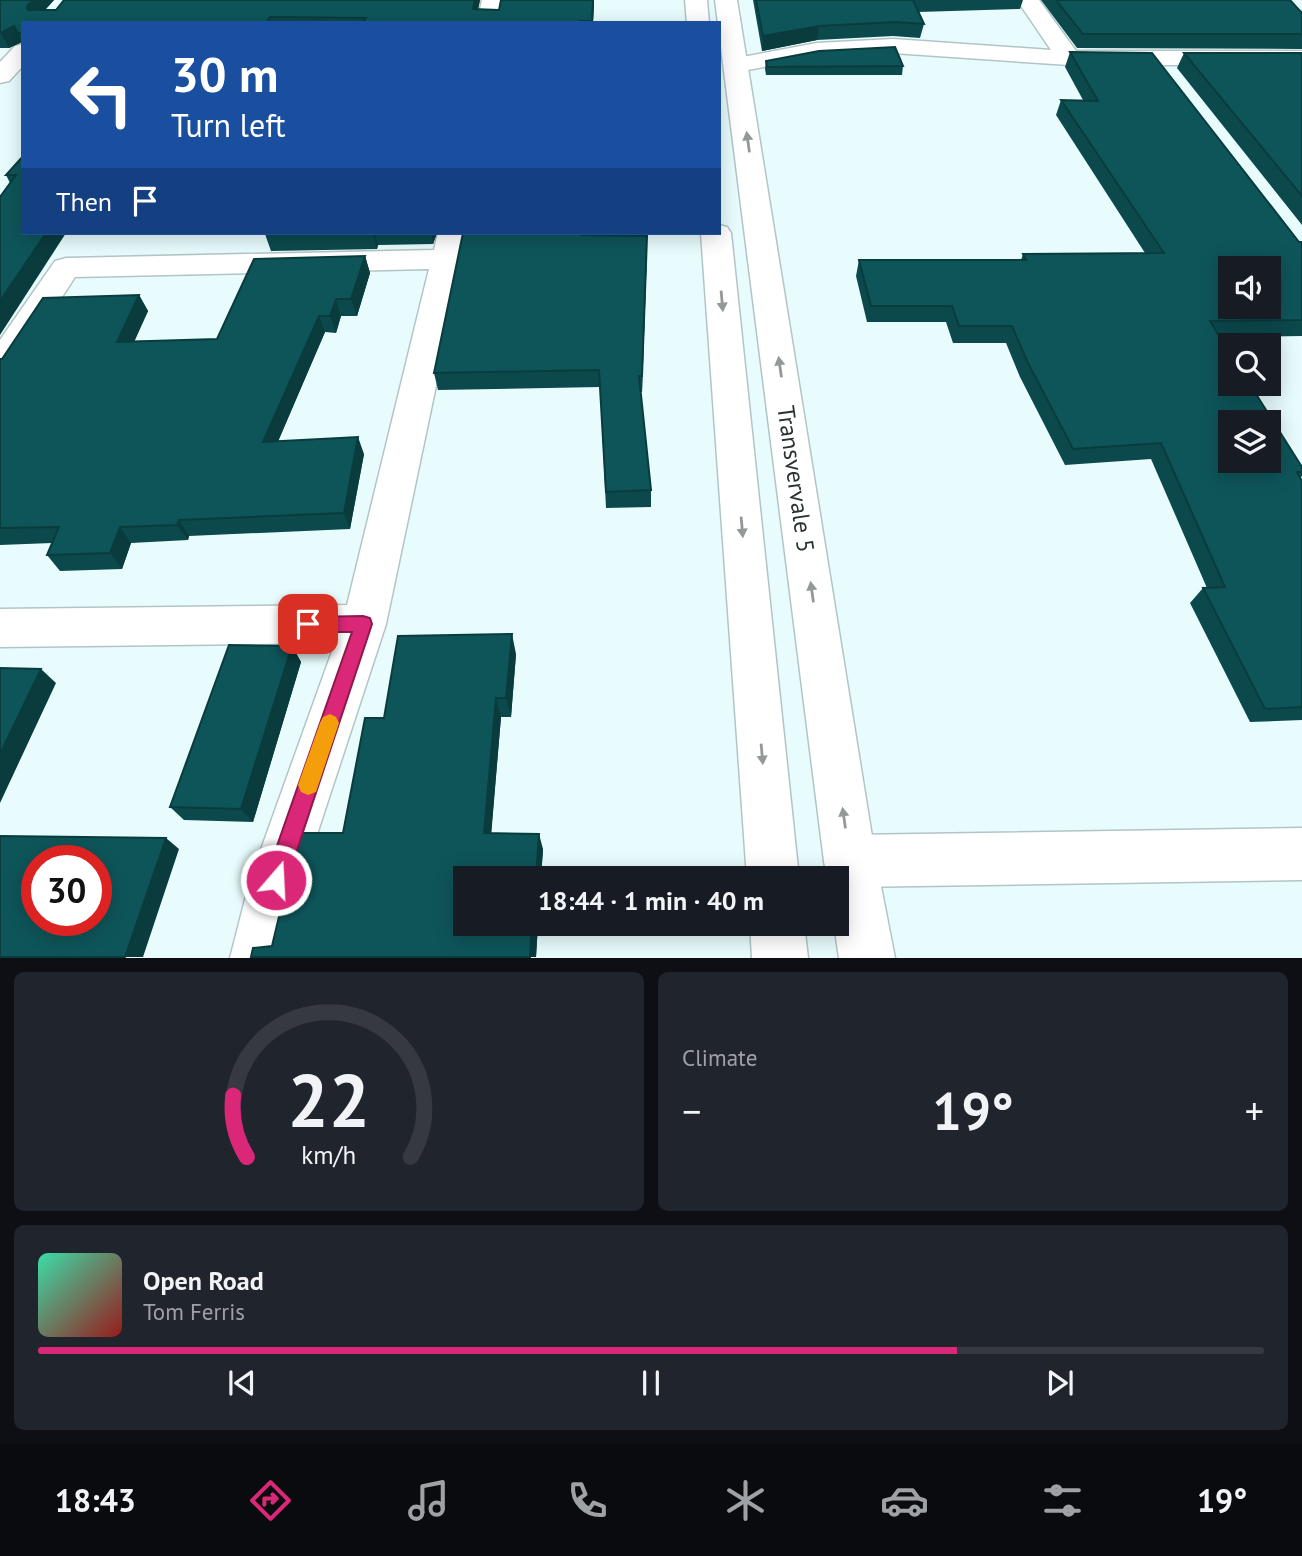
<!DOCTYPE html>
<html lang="en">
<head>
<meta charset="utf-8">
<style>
  :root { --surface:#171b24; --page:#20242c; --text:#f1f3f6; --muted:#9ea1a6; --line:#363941; --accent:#db2777 }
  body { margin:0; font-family:"PT Sans",sans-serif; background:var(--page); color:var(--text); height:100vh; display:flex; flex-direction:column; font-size:26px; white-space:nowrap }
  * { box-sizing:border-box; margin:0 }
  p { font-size:23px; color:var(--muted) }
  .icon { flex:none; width:38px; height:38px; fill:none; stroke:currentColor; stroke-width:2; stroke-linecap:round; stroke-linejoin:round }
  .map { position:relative; height:958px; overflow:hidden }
  .details { display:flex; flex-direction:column; gap:14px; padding:14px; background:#0d0f14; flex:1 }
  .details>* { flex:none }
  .banner { position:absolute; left:21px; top:21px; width:700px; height:214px; border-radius:0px; box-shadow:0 4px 18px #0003; background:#1a4fa0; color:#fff; overflow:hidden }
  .fabs { position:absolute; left:1218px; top:256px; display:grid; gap:14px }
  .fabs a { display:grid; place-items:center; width:63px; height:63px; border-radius:0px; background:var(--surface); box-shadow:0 4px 18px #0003; font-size:35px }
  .speed { position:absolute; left:21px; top:845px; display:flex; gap:14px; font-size:35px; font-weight:700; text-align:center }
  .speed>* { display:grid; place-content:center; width:91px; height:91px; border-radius:50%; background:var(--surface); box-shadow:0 4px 18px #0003; line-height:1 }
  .speed .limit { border:10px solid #d22; background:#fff; color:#111 }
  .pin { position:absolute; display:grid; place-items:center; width:60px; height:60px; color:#fff; margin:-30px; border-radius:14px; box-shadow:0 4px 10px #0006 }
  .me { position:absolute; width:77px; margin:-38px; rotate:19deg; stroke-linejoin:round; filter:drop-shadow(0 0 5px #0008) }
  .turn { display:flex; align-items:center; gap:24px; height:147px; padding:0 35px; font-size:32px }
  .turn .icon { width:91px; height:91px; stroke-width:2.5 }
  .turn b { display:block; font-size:49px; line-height:60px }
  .then { display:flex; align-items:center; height:66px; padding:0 35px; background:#0003; gap:14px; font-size:26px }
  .big { font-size:52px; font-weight:600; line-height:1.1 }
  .details .widget { flex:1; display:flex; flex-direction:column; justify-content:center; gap:10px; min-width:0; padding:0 24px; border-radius:10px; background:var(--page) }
  .details .dial { align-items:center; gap:0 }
  .dial svg { height:182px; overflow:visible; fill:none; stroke:var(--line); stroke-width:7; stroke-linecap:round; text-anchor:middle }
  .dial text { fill:var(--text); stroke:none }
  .song { display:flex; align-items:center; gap:21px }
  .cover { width:84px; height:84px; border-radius:10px; background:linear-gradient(135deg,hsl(160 70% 55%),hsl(0 70% 35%)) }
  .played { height:7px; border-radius:4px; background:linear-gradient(90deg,var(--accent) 75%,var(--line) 75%) }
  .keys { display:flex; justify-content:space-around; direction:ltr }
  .heat { display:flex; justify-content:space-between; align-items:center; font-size:38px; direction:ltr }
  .details .tiles { flex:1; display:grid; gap:14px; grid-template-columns:1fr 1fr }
  .widget:last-child { grid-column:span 2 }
  .trip { position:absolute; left:453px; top:866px; width:396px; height:70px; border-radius:0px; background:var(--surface); box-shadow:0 4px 18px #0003; font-weight:600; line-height:70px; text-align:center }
  .tab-bar { display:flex; height:112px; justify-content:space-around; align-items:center; background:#090b0e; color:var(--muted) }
  .tab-bar .icon { width:49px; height:49px }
  .tab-bar .current { color:var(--accent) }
  .tab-bar b { font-size:32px; color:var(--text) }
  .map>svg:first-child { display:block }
</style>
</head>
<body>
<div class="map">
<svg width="1302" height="958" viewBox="0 0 1302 958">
  <rect width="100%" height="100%" fill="#e8fcfd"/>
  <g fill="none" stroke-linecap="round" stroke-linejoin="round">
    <defs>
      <path id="minor" d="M482,0H504L499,23H477Z
        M1017,0H1039L1076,51H1302V65H1069L893,53L817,57L737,72L728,70L725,65L728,60L737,58L817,43L893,39L1051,50Z
        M23,44V66L9,81L0,83V62L15,46Z
        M438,233H468L386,624L302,880L285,958H230L250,880L335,643L0,647V609L347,605L429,269L75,277L12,374L0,378V340L55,261L66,258L434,250Z
        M1302,828V880L850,887L836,881V878H831L824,861L832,843L850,835Z"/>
      <path id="secondary" d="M685,0H707L709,23H687Z
        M715,0H737L876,861L895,958H839L834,924H836V878H827L824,861Z
        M719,225L727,227L731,233L799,878H747L701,233H719Z
        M750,924H804L808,958H752Z"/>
    </defs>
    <use href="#minor" stroke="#b2c5c6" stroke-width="3"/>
    <use href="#secondary" stroke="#b2c5c6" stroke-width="3"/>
    <use href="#minor" fill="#fff" fill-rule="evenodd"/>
    <use href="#secondary" fill="#fff" fill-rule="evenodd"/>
  </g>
  <path fill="#0c494d" d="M0,0H54L45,10L480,0L478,10H499L501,0H594L593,23H23V43L22,42L9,48H0Z
    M753,0H1023L1020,9L918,12L924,24L920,38L893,36L817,40L762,51Z
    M1041,0H1290L1300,11L1302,12V49L1077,48Z
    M1070,52L1299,242H1302V336L1220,337L1302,467V476L1300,478L1302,481V720L1250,722L1190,603L1203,588H1207L1151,459L1065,465L1020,377L1006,343H953L946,322H867L856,276L859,260H1021L1023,254L1145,253L1056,115L1061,100H1083L1065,67Z
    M1184,53H1302V225L1177,68Z
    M766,61L903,66L902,75H766L765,69Z
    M23,156V233L10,183L6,175Z
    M265,233H437L433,244L378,245L377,249L271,251L265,234Z
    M463,233H585V235L647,253L642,392H640L651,490V507L606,508L600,387L438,390L434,373Z
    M365,256L370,273L357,316H341L336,333L325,332L278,441L364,454L350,529L189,536L188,540L131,543L122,569L60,571L47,555L52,543L0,545V359L139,295L148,311L134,341L217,339Z
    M292,646L301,662L253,822L184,820L170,807Z
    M516,654L511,717H501L491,833L543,849L541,878H466L538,924L536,957H251L272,946L343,833Z"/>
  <path fill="#0a3c3e" d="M33,0H54L35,21L28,10L27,6Z
    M475,0H480L475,23L473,9Z
    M593,0H594L593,23H592Z
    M14,26L22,42L9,48L1,33Z
    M819,26L817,40L762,51L763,36Z
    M46,233H66L0,335V301Z
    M373,233H375L378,245L377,249Z
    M431,233H437L433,244Z
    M647,236V253L642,392V376Z
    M365,256L370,273L357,316L351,299Z
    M139,295L148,311L127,358L117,342Z
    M336,299L341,316L336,333L330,316Z
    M319,316L325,332L271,458L263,442Z
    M358,437L364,454L350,529L344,513Z
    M179,520L189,536L188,540L177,525Z
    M120,527L131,543L122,569L110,553Z
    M512,634L516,654L511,717L506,698Z
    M292,646L301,662L253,822L241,809Z
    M41,669L56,683L0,803V754Z
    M496,698L501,717L490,849L484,833Z
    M539,834L543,849L541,878H536Z
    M166,838L179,849L143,957H125Z
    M532,924H538L536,957H530Z"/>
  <path fill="#0e5559" stroke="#0a3c3e" stroke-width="2" fill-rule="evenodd" d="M0,0H33L27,6L28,10H56L64,0H475L473,9L499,10L501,0H593L592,21H580L579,23H363L366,18L270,17L266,23H23V33H18L14,26L0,33Z
    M756,0H913L924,24L896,22L819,26L763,36Z
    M1056,0H1290L1300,11L1302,12V34H1083Z
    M895,47L903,66L767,67L766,61L819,51Z
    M1070,52L1152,53L1299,242H1302V320L1210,321L1230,354V383H1249L1302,467V472H1297L1302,481V707L1265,709L1203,588L1225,587L1161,443L1073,449L1027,361L1012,326H959L952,306H871L859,260H1026L1023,254L1164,253L1061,100L1098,101ZM1230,268H1269V306H1230ZM1230,422H1269V460H1230Z
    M1184,53H1302V196Z
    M23,156V233H46L0,301V197L16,175H6Z
    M265,233H331L265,234Z
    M463,233H582L581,235L647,236L642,376H639L651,490L606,492L599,370L434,373Z
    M365,256L351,299H336L330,316H319L263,442L358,437L344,513L179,520L177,525L120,527L110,553L47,555L59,527L0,528V359H2L43,298L139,295L117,342L217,339L254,259Z
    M512,634L506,698H496L484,833L539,834L536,878H466V924H532L530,957H251L253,948L272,946L291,866L302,833H343L365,718H384L398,636Z
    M229,645L292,646L241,809L170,807Z
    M0,668L41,669L0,754Z
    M0,836L166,838L125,957H0ZM37,861H96V920H37Z"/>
  <defs><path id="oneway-solid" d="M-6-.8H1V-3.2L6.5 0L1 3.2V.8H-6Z" transform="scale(1.75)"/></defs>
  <g fill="#949898">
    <use href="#oneway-solid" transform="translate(748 142) rotate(-98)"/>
    <use href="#oneway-solid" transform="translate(722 301) rotate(85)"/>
    <use href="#oneway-solid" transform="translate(780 367) rotate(-98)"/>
    <use href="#oneway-solid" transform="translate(742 527) rotate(85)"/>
    <use href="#oneway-solid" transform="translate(812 592) rotate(-98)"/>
    <use href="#oneway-solid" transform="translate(762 754) rotate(85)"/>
    <use href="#oneway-solid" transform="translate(844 818) rotate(-98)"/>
  </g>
  <path fill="#db2777" stroke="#8e194d" stroke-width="2" d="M363,616L370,618L372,624L287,880L283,887L276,891L268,887L265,880L352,632H308L301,630L299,624L301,619L308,617Z"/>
  <path fill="#f59e0b" d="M330,714L336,717L339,723L316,792L308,795L301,792L298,785L320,723L323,717Z"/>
  <g text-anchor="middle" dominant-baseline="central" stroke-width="7" stroke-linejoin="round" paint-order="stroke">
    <g font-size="24" fill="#293131" stroke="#fff">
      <text transform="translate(796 479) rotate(82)">Transvervale 5</text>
    </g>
  </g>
</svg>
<div class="fabs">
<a><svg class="icon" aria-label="sound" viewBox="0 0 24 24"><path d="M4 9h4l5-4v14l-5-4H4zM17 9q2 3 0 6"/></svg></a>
<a><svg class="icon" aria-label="search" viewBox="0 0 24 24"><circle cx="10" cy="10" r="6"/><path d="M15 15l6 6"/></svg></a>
<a><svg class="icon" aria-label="layers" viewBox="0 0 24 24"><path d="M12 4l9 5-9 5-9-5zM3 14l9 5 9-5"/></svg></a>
</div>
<div class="speed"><div class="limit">30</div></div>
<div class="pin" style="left:308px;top:624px;background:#d93025"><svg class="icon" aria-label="arrive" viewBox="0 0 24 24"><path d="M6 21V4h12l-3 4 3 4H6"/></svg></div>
<svg class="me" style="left:276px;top:880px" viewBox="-20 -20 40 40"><circle r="17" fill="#db2777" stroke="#fff" stroke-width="3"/><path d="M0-11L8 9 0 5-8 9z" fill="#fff"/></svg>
<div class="trip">18:44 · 1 min · 40 m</div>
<div class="banner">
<div class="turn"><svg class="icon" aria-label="left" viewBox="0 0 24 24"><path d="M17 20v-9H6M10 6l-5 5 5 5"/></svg><div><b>30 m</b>Turn left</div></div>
<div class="then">Then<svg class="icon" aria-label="arrive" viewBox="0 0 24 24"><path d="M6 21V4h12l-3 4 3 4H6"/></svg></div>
</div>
</div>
<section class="details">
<div class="tiles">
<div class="widget dial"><svg viewBox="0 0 100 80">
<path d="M14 69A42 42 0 1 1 86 69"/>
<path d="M14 69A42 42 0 0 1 8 42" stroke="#db2777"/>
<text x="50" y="56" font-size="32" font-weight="700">22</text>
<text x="50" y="72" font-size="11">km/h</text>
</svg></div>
<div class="widget"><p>Climate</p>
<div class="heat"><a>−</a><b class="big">19°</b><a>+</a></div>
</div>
<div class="widget">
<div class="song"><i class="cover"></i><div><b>Open Road</b><p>Tom Ferris</p></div></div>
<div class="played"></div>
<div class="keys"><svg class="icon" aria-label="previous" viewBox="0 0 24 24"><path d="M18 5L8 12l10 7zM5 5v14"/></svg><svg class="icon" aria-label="pause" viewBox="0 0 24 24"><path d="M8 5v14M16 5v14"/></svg><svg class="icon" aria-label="next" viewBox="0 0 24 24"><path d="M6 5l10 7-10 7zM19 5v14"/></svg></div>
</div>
</div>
</section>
<nav class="tab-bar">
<b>18:43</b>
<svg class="icon current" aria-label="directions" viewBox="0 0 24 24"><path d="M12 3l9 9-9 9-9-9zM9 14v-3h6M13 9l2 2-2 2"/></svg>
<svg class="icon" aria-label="music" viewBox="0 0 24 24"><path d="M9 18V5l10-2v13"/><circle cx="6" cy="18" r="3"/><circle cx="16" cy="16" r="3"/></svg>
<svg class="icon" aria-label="phone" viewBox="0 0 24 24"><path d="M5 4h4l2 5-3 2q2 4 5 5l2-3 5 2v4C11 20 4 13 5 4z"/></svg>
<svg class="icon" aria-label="climate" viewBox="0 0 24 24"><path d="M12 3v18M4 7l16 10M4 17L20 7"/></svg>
<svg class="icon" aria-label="car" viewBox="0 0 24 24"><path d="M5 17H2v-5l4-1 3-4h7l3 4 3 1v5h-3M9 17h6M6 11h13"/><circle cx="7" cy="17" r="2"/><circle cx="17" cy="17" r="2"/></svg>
<svg class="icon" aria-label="filters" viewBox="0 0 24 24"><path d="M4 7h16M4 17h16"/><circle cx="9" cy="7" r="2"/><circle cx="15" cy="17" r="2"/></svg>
<b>19°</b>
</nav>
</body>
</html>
